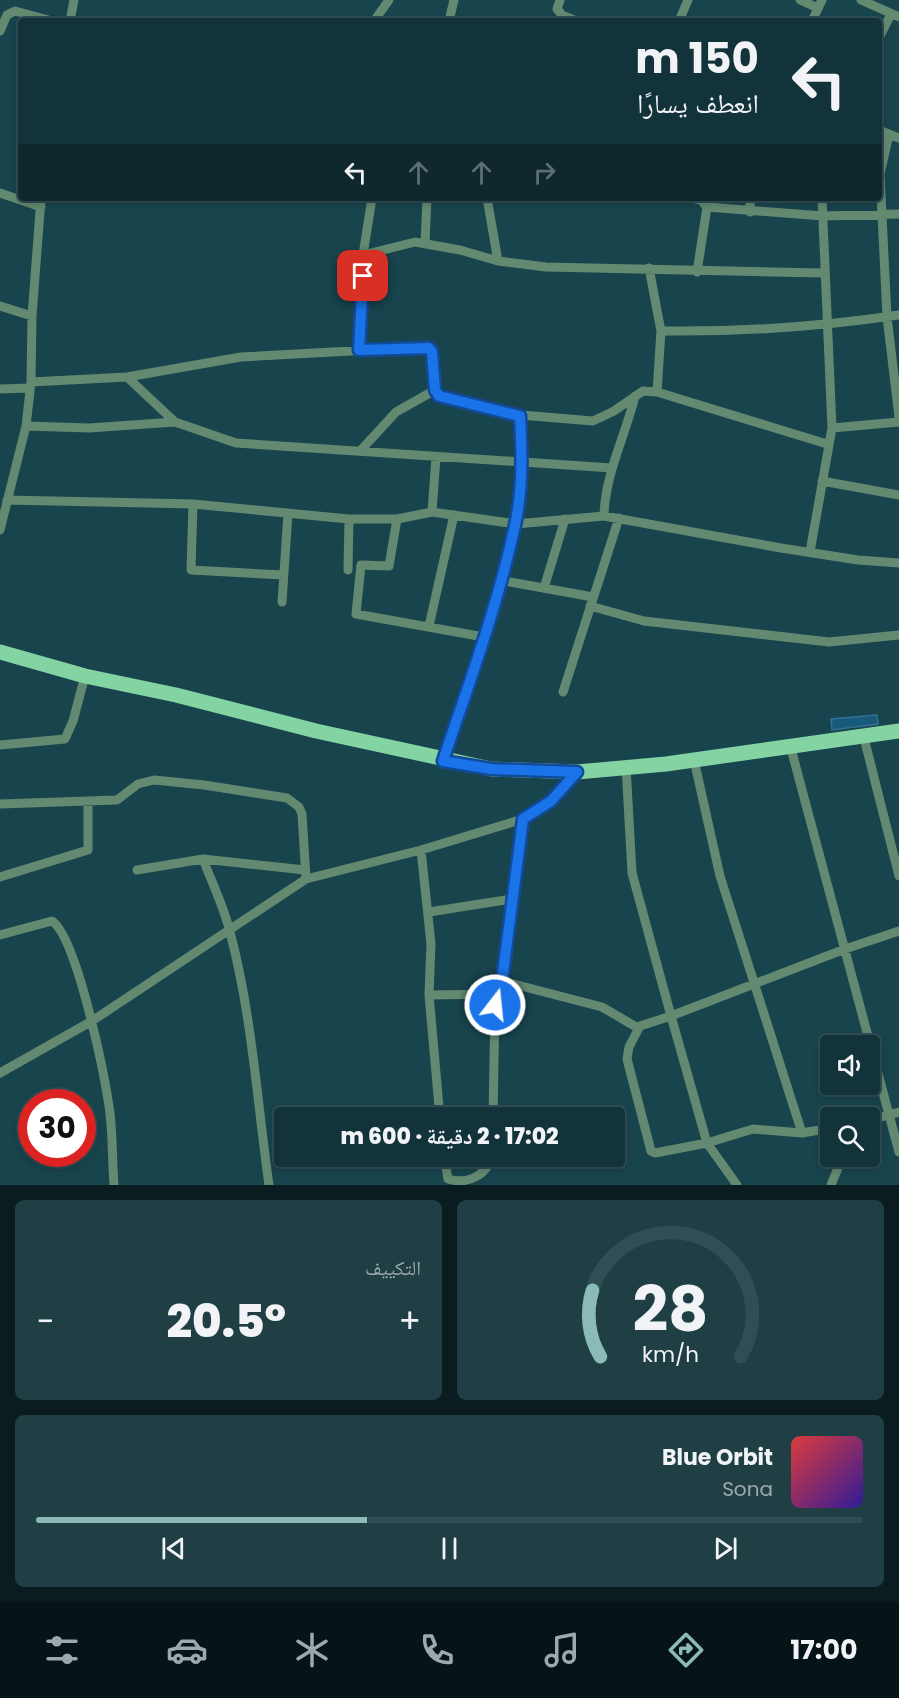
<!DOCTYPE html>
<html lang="ar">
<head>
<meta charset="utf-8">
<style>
  :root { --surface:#12333a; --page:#1f3f45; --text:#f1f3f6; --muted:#9caaaf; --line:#314e54; --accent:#8bbbb9 }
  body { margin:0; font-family:Poppins,"Noto Naskh Arabic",sans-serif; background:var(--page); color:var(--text); direction:rtl; height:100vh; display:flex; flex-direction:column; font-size:22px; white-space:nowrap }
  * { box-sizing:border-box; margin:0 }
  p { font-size:20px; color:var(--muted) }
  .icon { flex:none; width:33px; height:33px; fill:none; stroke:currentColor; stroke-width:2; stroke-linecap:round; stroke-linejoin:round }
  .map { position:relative; height:1185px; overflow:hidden; direction:ltr }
  .side { display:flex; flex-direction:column; gap:15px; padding:15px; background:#0a1c20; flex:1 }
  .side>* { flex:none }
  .guide { position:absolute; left:18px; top:18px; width:864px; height:183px; border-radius:6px; box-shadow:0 3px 9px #0003,0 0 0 2px var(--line); direction:rtl; background:#12333a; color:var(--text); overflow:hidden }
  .tools { position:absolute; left:820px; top:1035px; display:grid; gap:12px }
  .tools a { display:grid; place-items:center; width:60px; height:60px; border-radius:6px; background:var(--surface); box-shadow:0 3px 9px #0003,0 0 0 2px var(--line); font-size:30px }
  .speed { position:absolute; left:18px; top:1089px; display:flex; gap:12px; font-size:30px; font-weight:700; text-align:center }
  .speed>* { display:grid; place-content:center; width:78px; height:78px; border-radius:50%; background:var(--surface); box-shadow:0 3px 9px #0003,0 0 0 2px var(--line); line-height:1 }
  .speed .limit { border:9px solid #d22; background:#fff; color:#111 }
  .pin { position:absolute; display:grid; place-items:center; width:51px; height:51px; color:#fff; margin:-26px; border-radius:12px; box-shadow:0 3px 9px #0006 }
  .me { position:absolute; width:66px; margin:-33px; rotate:16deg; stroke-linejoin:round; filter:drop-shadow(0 0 4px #0008) }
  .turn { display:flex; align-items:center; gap:21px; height:126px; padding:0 24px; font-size:27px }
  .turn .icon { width:78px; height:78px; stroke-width:2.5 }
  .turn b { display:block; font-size:42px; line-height:51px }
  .lanes { display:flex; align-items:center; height:57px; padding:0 24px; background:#0003; justify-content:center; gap:30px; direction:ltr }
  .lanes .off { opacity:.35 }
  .big { font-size:45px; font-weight:800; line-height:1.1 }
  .side .card { flex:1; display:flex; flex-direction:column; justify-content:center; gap:9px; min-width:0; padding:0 21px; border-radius:9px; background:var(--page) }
  .side .dial { align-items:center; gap:0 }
  .dial svg { height:156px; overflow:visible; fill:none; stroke:var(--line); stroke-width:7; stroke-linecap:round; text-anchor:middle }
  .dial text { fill:var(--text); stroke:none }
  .song { display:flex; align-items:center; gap:18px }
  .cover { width:72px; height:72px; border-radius:9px; background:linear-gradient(135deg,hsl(0 70% 55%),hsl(250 70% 35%)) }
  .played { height:6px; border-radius:3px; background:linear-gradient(90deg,var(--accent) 40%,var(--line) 40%) }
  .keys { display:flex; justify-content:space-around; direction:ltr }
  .heat { display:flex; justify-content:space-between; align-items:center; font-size:33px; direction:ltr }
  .side .tiles { flex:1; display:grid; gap:15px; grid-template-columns:1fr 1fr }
  .card:last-child { grid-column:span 2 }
  .trip { position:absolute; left:274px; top:1107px; width:351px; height:60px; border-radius:6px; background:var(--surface); box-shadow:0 3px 9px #0003,0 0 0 2px var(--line); font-weight:800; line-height:60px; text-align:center; direction:rtl }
  .dock { display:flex; height:96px; justify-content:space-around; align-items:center; background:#071417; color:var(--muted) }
  .dock .icon { width:42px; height:42px }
  .dock .selected { color:var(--accent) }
  .dock b { font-size:27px; color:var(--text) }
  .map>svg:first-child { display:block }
</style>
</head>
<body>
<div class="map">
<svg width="899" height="1185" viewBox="0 0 899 1185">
  <rect width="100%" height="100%" fill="#18444e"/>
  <path fill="#175a7b" stroke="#327194" stroke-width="1.5" d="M877,715L878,724L832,730L831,719Z"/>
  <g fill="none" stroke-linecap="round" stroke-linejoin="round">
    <path stroke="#648971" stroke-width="9" d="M560,0L557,9L562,15L576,21
      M800,0L818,8
      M861,0L899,17
      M70,21L74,0
      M374,21L389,0
      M449,21L454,0
      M679,21L688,0
      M812,21L822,0
      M0,31L7,15L15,11L52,21
      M879,38L891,14
      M879,130L899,138
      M889,134L880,174L887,317L899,417
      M0,193L41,207
      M487,198L498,261
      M692,198L701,200L707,207
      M750,198V212
      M425,243L427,198
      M363,255L372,198
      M649,268L661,331L657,392
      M697,272L707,207L823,216L899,214
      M0,306L32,316
      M661,331C742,332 819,327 899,315
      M359,350L363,255L415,242L460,250L498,261L546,267L823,273
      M127,377L175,422
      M31,382L127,377L241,357L426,347L432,352L435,390L439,396L521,415C522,451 523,489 515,525C498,603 468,685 443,761
      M0,389L30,388
      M521,415L593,421L614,411L643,391L657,392L827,444
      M26,426L89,428L175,422L236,443L612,468
      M832,428L899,422
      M361,450L396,412L435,390
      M822,481L899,495
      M7,500L193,504L349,519H397L432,512L516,524L604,516L781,548L858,560L899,563
      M193,504L191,570L283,575
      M432,512L436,457
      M604,516C605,474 625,437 635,396
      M397,519L389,566L361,565L356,614L484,637
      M0,530L26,426L31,382L32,316L41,198
      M810,552L832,428L822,198
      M348,570L349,519
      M499,580L593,597
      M544,588L565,519
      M282,602L288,513
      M590,606L644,621L829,642L899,635
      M429,626L454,515
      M563,692L619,518
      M863,734L899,876
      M0,745L65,739L73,721L85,676
      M790,745L899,1152
      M694,760L720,876L802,1133L831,1128
      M626,766L632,873L671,1016L845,949L899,931
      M0,804L117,800L138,784L154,780L204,785L287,798L299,807L302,814L306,879
      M421,850L431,944L429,995L440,1118
      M203,859C212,883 224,907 230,932C252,1015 257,1101 269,1185
      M137,870L203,859L305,870
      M0,877L88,850V801
      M429,912L512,899
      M0,935L52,921C77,938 104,1073 109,1106C113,1132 112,1159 114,1185
      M502,981L602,1007L638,1028
      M429,995L498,994
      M0,1073L92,1021L306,879L421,850L523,819
      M493,1118L495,1005L502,981L523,819L551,801L577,772
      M870,1120L899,1112
      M444,1156L448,1179C468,1185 487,1175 492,1156
      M737,1185L707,1143L671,1016L640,1026L629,1047L627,1059L651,1151L655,1153L707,1143L753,1129L802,1133
      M831,1185L843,1156"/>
    <path stroke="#84d3a2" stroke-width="15" d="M0,652L85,676L176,695L316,731L491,769L577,772L666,764L899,731"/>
  </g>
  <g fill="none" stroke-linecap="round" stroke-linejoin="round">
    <defs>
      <path id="route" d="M363,276L359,350L429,348L432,352L435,390L439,396L520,416C522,451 523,490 515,525C498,605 469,683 443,761L491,769L577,772L551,801L523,819L502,981L495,1005"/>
    </defs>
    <use href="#route" stroke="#114b97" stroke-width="15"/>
    <use href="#route" stroke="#1a73e8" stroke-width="10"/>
  </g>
</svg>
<div class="tools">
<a><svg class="icon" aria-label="sound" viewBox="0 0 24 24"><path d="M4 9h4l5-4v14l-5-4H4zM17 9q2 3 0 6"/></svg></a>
<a><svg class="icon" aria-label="search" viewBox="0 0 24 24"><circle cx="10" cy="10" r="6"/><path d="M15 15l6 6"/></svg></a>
</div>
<div class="speed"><div class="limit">30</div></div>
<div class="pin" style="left:363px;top:276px;background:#d93025"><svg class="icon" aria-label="arrive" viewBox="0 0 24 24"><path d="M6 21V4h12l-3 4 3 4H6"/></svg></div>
<svg class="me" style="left:495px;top:1005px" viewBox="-20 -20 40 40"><circle r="17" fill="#1a73e8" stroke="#fff" stroke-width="3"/><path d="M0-11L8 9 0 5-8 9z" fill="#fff"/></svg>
<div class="trip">17:02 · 2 دقيقة · 600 m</div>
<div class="guide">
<div class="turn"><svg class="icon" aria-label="left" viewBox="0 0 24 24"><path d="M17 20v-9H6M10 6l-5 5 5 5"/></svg><div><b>150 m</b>انعطف يسارًا</div></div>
<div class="lanes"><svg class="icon" aria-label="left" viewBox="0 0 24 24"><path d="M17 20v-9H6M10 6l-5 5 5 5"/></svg><svg class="icon off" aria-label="ahead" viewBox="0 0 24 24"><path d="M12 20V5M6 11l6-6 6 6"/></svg><svg class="icon off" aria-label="ahead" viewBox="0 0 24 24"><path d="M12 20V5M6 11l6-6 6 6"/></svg><svg class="icon off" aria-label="right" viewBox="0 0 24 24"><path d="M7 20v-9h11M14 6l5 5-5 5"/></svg></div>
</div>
</div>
<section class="side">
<div class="tiles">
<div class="card dial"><svg viewBox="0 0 100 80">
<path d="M14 69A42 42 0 1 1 86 69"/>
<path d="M14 69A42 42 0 0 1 10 35" stroke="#8bbbb9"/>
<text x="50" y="56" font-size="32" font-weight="700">28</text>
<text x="50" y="72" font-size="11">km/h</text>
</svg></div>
<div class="card"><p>التكييف</p>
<div class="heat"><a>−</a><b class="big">20.5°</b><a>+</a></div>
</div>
<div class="card">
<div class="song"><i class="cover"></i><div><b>Blue Orbit</b><p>Sona</p></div></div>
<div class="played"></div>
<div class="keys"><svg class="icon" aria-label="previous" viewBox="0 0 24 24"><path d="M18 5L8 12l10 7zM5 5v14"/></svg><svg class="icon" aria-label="pause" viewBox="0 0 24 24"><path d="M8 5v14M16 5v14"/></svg><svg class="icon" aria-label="next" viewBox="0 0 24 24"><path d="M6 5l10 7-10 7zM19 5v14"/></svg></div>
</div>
</div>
</section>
<nav class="dock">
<b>17:00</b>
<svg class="icon selected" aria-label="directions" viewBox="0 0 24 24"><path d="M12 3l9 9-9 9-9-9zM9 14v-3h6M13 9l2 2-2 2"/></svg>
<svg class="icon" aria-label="music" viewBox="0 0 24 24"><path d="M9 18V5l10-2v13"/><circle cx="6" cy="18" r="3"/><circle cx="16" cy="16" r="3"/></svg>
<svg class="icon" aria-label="phone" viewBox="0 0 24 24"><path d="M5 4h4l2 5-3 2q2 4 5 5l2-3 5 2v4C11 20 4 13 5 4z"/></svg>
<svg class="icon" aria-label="climate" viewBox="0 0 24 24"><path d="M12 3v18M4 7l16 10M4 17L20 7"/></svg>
<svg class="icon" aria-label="car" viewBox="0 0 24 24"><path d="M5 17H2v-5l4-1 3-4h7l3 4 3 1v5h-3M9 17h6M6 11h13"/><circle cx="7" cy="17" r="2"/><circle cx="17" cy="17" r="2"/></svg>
<svg class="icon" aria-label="filters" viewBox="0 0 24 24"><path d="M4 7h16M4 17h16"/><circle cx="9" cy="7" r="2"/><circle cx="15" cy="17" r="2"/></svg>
</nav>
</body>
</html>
